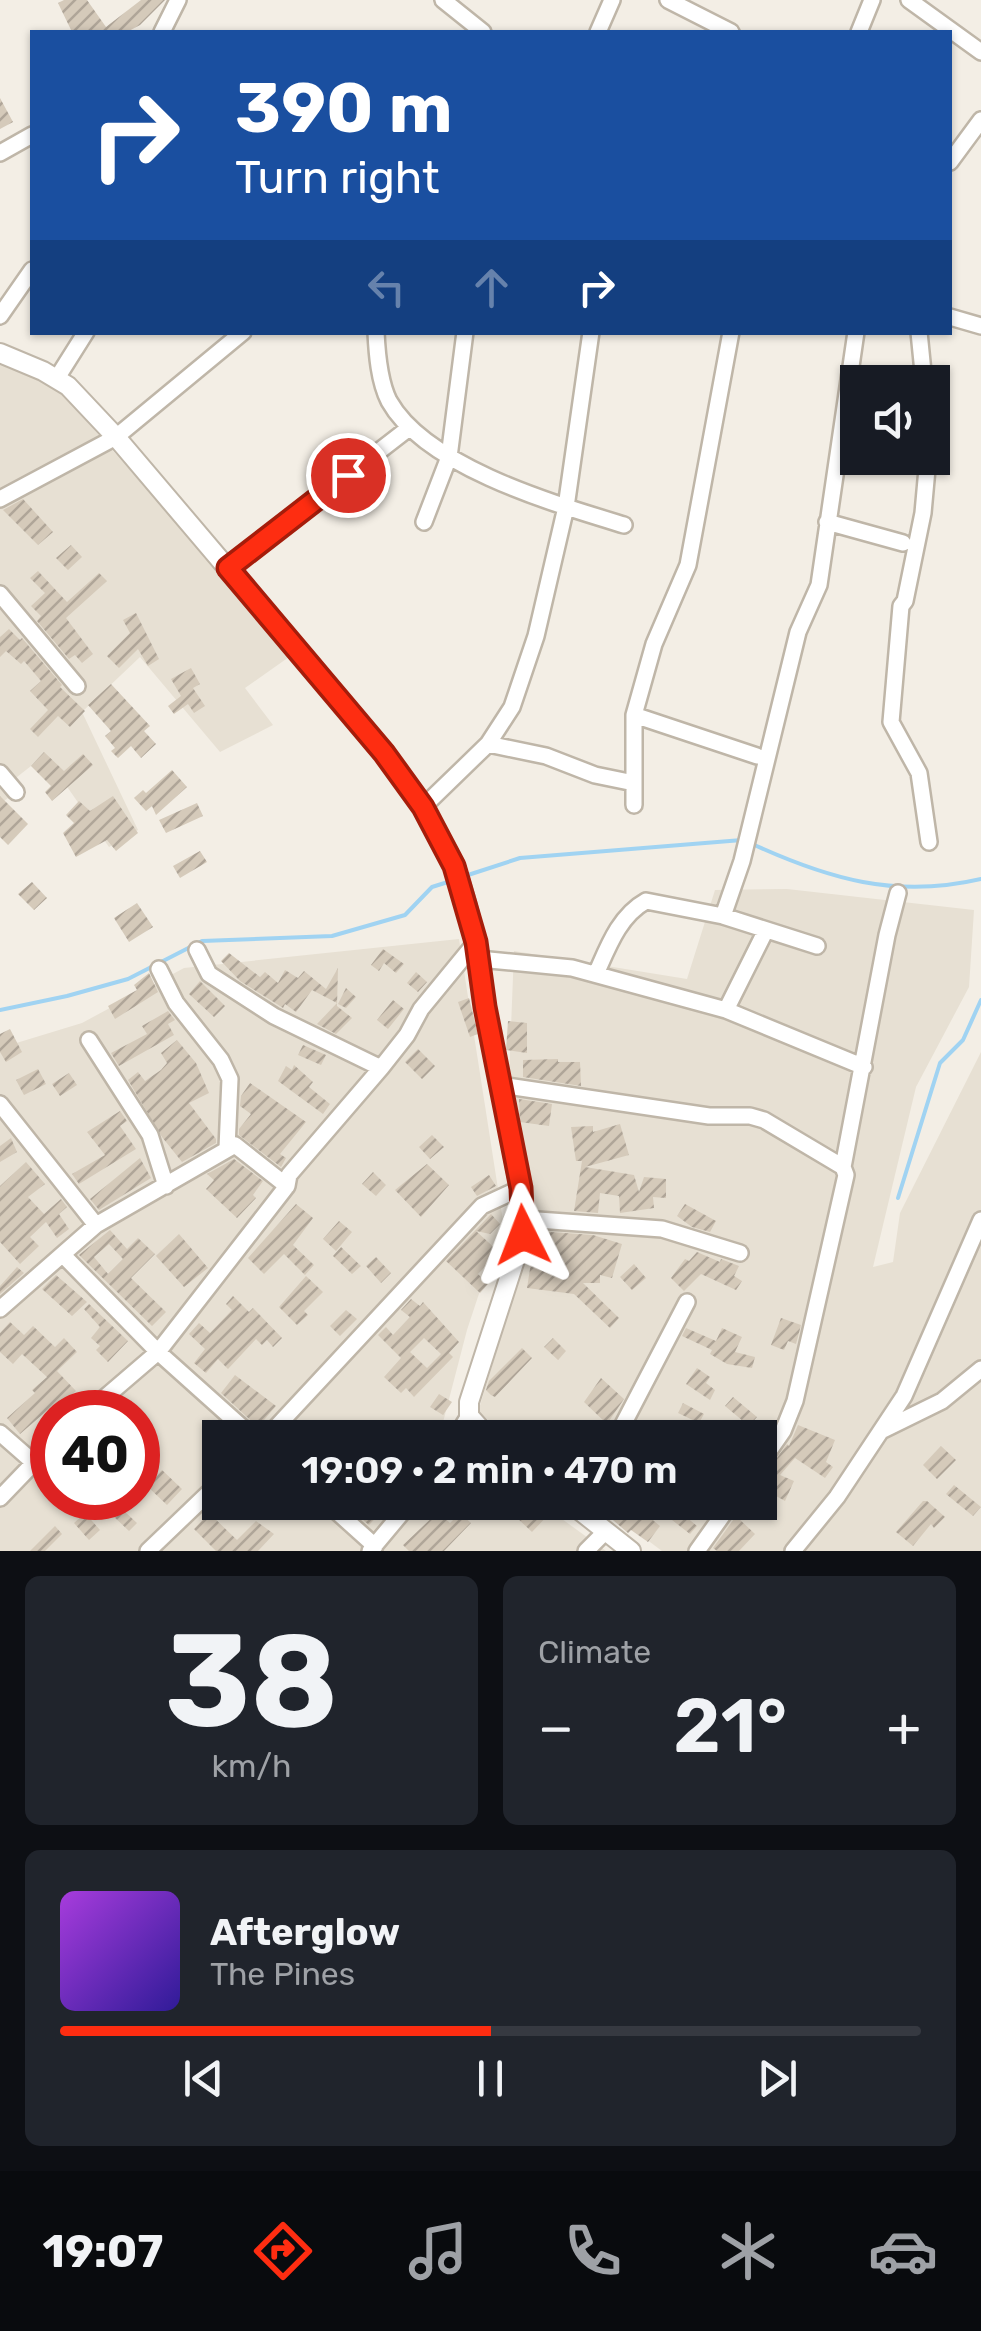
<!DOCTYPE html>
<html lang="en">
<head>
<meta charset="utf-8">
<style>
  :root { --surface:#171b24; --page:#20242c; --text:#f1f3f6; --muted:#9ea1a6; --line:#363941; --accent:#fe2d11 }
  body { margin:0; font-family:Rubik,sans-serif; background:var(--page); color:var(--text); height:100vh; display:flex; flex-direction:column; font-size:38px; white-space:nowrap }
  * { box-sizing:border-box; margin:0 }
  p { font-size:32px; color:var(--muted) }
  .icon { flex:none; width:55px; height:55px; fill:none; stroke:currentColor; stroke-width:2; stroke-linecap:round; stroke-linejoin:round }
  .map { position:relative; height:1551px; overflow:hidden }
  .drawer { display:flex; flex-direction:column; gap:25px; padding:25px; background:#0d0f14; flex:1 }
  .drawer>* { flex:none }
  .top-card { position:absolute; left:30px; top:30px; width:922px; height:305px; border-radius:0px; box-shadow:0 2px 8px #0004; background:#1a4fa0; color:#fff; overflow:hidden }
  .buttons { position:absolute; left:840px; top:365px; display:grid; gap:20px }
  .buttons a { display:grid; place-items:center; width:110px; height:110px; border-radius:0px; background:var(--surface); box-shadow:0 2px 8px #0004; font-size:50px }
  .speed { position:absolute; left:30px; top:1390px; display:flex; gap:20px; font-size:50px; font-weight:700; text-align:center }
  .speed>* { display:grid; place-content:center; width:130px; height:130px; border-radius:50%; background:var(--surface); box-shadow:0 2px 8px #0004; line-height:1 }
  .speed .limit { border:15px solid #d22; background:#fff; color:#111 }
  .pin { position:absolute; display:grid; place-items:center; width:85px; height:85px; color:#fff; margin:-42px; border:5px solid #fff; border-radius:50%; box-shadow:0 2px 10px #0007 }
  .me { position:absolute; width:110px; margin:-55px; rotate:357deg; stroke-linejoin:round; filter:drop-shadow(0 0 8px #0008) }
  .turn { display:flex; align-items:center; gap:35px; height:210px; padding:0 40px; font-size:45px }
  .turn .icon { width:130px; height:130px; stroke-width:2.5 }
  .turn b { display:block; font-size:70px; line-height:85px }
  .lanes { display:flex; align-items:center; height:95px; padding:0 40px; background:#0003; justify-content:center; gap:50px; direction:ltr }
  .lanes .off { opacity:.35 }
  .big { font-size:75px; font-weight:600; line-height:1.1 }
  .drawer .card { flex:1; display:flex; flex-direction:column; justify-content:center; gap:15px; min-width:0; padding:0 35px; border-radius:15px; background:var(--page) }
  .drawer .dial { align-items:center; gap:0 }
  .dial b { font-size:130px; line-height:1 }
  .song { display:flex; align-items:center; gap:30px }
  .cover { width:120px; height:120px; border-radius:15px; background:linear-gradient(135deg,hsl(280 70% 55%),hsl(250 70% 35%)) }
  .played { height:10px; border-radius:5px; background:linear-gradient(90deg,var(--accent) 50%,var(--line) 50%) }
  .keys { display:flex; justify-content:space-around; direction:ltr }
  .heat { display:flex; justify-content:space-between; align-items:center; font-size:55px; direction:ltr }
  .drawer .tiles { flex:1; display:grid; gap:25px; grid-template-columns:1fr 1fr }
  .card:last-child { grid-column:span 2 }
  .trip { position:absolute; left:202px; top:1420px; width:575px; height:100px; border-radius:0px; background:var(--surface); box-shadow:0 2px 8px #0004; font-weight:600; line-height:100px; text-align:center }
  .tab-bar { display:flex; height:160px; justify-content:space-around; align-items:center; background:#090b0e; color:var(--muted) }
  .tab-bar .icon { width:70px; height:70px }
  .tab-bar .active { color:var(--accent) }
  .tab-bar b { font-size:45px; color:var(--text) }
  .map>svg:first-child { display:block }
</style>
</head>
<body>
<div class="map">
<svg width="981" height="1551" viewBox="0 0 981 1551">
  <defs>
    <pattern id="building-hatch" width="6" height="6" patternUnits="userSpaceOnUse" patternTransform="scale(2.5)"><rect width="6" height="6" fill="#d5caba"/><path d="M-1 1l2-2M0 6l6-6M5 7l2-2" fill="none" stroke="#afa598"/></pattern>
  </defs>
  <rect width="100%" height="100%" fill="#f3eee5"/>
  <path fill="#e7e0d3" fill-rule="evenodd" d="M0,363L57,388L186,533L289,657L245,688L273,725L220,752L140,657L82,712L138,830L109,847L45,755L3,788L8,798L0,804Z
    M787,889L974,910L969,987L916,1087L873,1267L893,1262L900,1213L981,1052V1551H662L598,1503L760,1502V1438L511,1437L478,1412L535,1224L509,1079L514,951L687,979L715,890Z
    M459,939L503,1221L467,1330L441,1430L451,1437L220,1438V1502L540,1503L606,1551H0V1048L82,1023L184,968ZM52,1412H138V1498H52Z"/>
  <g fill="none" stroke-linecap="round" stroke-linejoin="round">
    <path stroke="#a0d3f2" stroke-width="4" d="M750,843C828,879 896,899 981,879
      M465,876L520,858L742,840
      M0,1010L67,996L128,979L202,941L332,936L405,915L432,887L451,881
      M898,1198L940,1063L963,1040L981,1000"/>
  </g>
  <path fill="url(#building-hatch)" fill-rule="evenodd" d="M64,0H87L106,27L141,0H165L140,25L127,32H72L58,3Z
    M0,98L13,122L0,129Z
    M23,499L53,532L38,545L3,510Z
    M71,545L82,557L68,570L56,558Z
    M38,571L67,602L99,573L107,581L66,618L93,654L82,663L75,655L69,659L37,621L41,616L31,606L45,593L30,578Z
    M136,613L159,659L148,666L138,649L119,668L107,656L130,633L123,620Z
    M9,629L20,640L22,638L62,685L60,687L85,711L70,727L58,716L38,737L30,729L48,710L30,691L41,681L24,661L21,664L6,651L0,657V637Z
    M191,668L200,684L193,688L205,706L194,713L188,704L174,714L168,706L181,696L171,679Z
    M111,684L150,726L144,731L156,744L141,758L131,746L118,758L111,751L115,748L105,736L111,731L88,705Z
    M44,752L64,771L83,754L93,765L52,801L45,792L51,786L31,766Z
    M172,770L187,787L156,815L152,806L146,811L134,798L143,790L146,793Z
    M0,796L28,824L8,845L0,837Z
    M113,796L138,833L116,851L107,840L76,857L63,833L74,823L66,815L79,801L90,811Z
    M197,803L203,816L166,833L159,820Z
    M200,851L207,862L180,878L173,866Z
    M32,882L47,898L34,910L18,894Z
    M137,903L153,927L129,942L114,918Z
    M383,949L404,964L396,973L384,963L379,971L371,965Z
    M229,953L260,977L265,972L278,983L285,970L298,978L304,971L326,989L338,968L337,1006L352,1018L336,1034L317,1024L337,1003L312,990L296,1012L285,1004L283,1008L280,1006L240,981L221,961Z
    M416,972L427,982L418,992L407,983Z
    M149,973L158,992L115,1019L108,1006L137,990L134,985Z
    M200,981L225,1006L214,1017L189,994Z
    M346,988L356,997L346,1008L338,1004Z
    M469,998L478,1034L470,1037L458,1002Z
    M393,1000L404,1009L388,1029L377,1020Z
    M168,1011L175,1020L168,1024L174,1035L119,1066L111,1053L147,1034L142,1026Z
    M508,1021L527,1023V1053L506,1050Z
    M10,1029L22,1052L6,1062L0,1052V1034Z
    M177,1040L196,1063L209,1093L189,1103L216,1139V1143L182,1162L162,1137L128,1080L138,1072L145,1081L161,1070L167,1063L161,1053Z
    M303,1045L326,1055L321,1065L298,1055Z
    M418,1049L435,1066L422,1079L405,1062Z
    M558,1059V1062H580L581,1086L523,1077V1060Z
    M294,1065L313,1082L309,1087L330,1104L323,1114L278,1081L286,1066L292,1070Z
    M38,1069L46,1084L24,1095L16,1080Z
    M69,1073L77,1085L60,1096L52,1084Z
    M250,1083L306,1122L280,1154L286,1158L281,1167L239,1135V1129L251,1114L240,1106L241,1096Z
    M519,1099L552,1104L549,1126L520,1122Z
    M120,1111L127,1121L120,1126L136,1149L79,1184L72,1174L105,1155L87,1132Z
    M620,1124L629,1155L585,1167L634,1175L639,1192L644,1177L666,1179V1198L653,1197L654,1208L620,1213L619,1196L600,1193L598,1213L574,1211L582,1161H576L571,1127L593,1126V1132Z
    M432,1135L444,1147L430,1159L419,1147Z
    M11,1138L17,1152L0,1162V1146Z
    M140,1158L151,1178L99,1210L90,1199Z
    M234,1159L263,1181L253,1195L256,1198L237,1218L206,1189L214,1180L207,1174Z
    M26,1162L45,1184L28,1197L44,1214L61,1199L67,1207L59,1214L69,1229L57,1238L46,1222L30,1237L39,1246L20,1264L0,1242V1186Z
    M427,1164L449,1185L421,1217L395,1190Z
    M373,1172L386,1185L376,1196L362,1184Z
    M489,1175L496,1186L477,1196L471,1187Z
    M296,1204L313,1218L293,1245L314,1265L305,1275L284,1254L264,1274L248,1258Z
    M685,1204L716,1221L710,1232L692,1227L677,1216Z
    M491,1214L500,1224L490,1234L476,1231L499,1252L478,1274L488,1284L480,1293L446,1261Z
    M339,1221L352,1232L336,1251L323,1239Z
    M110,1230L127,1249L138,1238L155,1254L131,1278L166,1312L152,1326L79,1255ZM109,1244L123,1259L108,1274L94,1257Z
    M536,1231L593,1235L622,1244L612,1278L600,1275V1283H583L619,1318L610,1328L574,1294L527,1288Z
    M179,1234L208,1268L184,1287L156,1256Z
    M341,1247L361,1266L352,1274L333,1256Z
    M697,1252L720,1262L721,1259L739,1266L734,1276L742,1281L736,1290L701,1274L684,1291L671,1278L685,1259L689,1261Z
    M376,1257L391,1273L381,1283L366,1266Z
    M634,1264L646,1278L632,1290L620,1277Z
    M17,1267L24,1273L0,1294V1286Z
    M56,1275L87,1302L72,1316L42,1289Z
    M306,1276L323,1292L304,1311L308,1315L297,1325L279,1307Z
    M233,1296L249,1312L253,1308L282,1338L273,1347L267,1340L262,1345L256,1339L228,1369L218,1359L206,1373L194,1363L205,1349L189,1334L199,1323L210,1333L232,1310L226,1304Z
    M411,1299L420,1306L423,1302L459,1342L449,1353L453,1357L414,1397L406,1388L401,1393L384,1377L401,1358L378,1335L386,1327L393,1335L410,1317L401,1310ZM424,1338L441,1354L427,1368L410,1352Z
    M89,1304L128,1341L108,1362L96,1350L100,1346L91,1338L100,1327L84,1309Z
    M346,1310L357,1319L340,1336L330,1326Z
    M781,1318L801,1325L796,1344L788,1341L784,1350L771,1345Z
    M10,1322L24,1335L33,1326L55,1347L64,1338L77,1352L57,1371L76,1391L52,1412L49,1409L20,1434L7,1418L35,1393L32,1390L47,1377L22,1354L13,1364L0,1352V1333Z
    M686,1328L716,1341L722,1328L742,1337L735,1352L755,1357L752,1368L727,1364L710,1354L712,1350L682,1336Z
    M553,1338L566,1351L558,1360L544,1347Z
    M522,1348L532,1358L495,1397L491,1395L486,1390L489,1381Z
    M697,1368L710,1377L706,1383L715,1390L710,1400L686,1384Z
    M235,1375L276,1406L258,1427L221,1393Z
    M601,1378L624,1399L607,1424L584,1402Z
    M439,1394L452,1402L443,1415L430,1407Z
    M733,1397L757,1417L749,1426L725,1406Z
    M683,1403L704,1414L699,1423L678,1413Z
    M385,1420L402,1438H367Z
    M798,1425L835,1440L826,1462L833,1467L825,1478L795,1458L780,1475L794,1481L785,1501L760,1487L766,1473L787,1444L789,1446Z
    M941,1446L956,1460L937,1479L923,1465Z
    M162,1470L182,1489L167,1505L147,1486Z
    M954,1485L981,1507L973,1516L946,1494Z
    M94,1498H110L137,1523L129,1531Z
    M923,1501H927L945,1517L934,1528L931,1524L913,1546L896,1532Z
    M273,1502H304L288,1520Z
    M343,1502H380L385,1508L369,1525Z
    M529,1502H541L551,1512L532,1532L516,1517Z
    M592,1502H652L643,1512L660,1526L648,1542L631,1530L628,1533Z
    M679,1511L697,1526L690,1534L672,1520Z
    M438,1512L450,1523L460,1513L471,1523L444,1551H409L403,1545Z
    M85,1513L100,1530L89,1540L74,1523Z
    M209,1513L237,1540L256,1521L274,1534L258,1551H216L194,1529Z
    M736,1516L755,1534L739,1551H717L713,1548Z
    M55,1526L62,1534L45,1551H30Z"/>
  <g fill="none" stroke-linecap="round" stroke-linejoin="round">
    <defs>
      <path id="minor" d="M443,0L483,32
        M668,0L731,32
        M909,0L981,52
        M162,32L178,0
        M598,32L612,0
        M859,32L872,0
        M0,153L32,135
        M950,162L981,120
        M0,316L32,270
        M950,317L981,326
        M376,332C377,354 379,381 389,401C426,467 555,504 624,525
        M919,332L924,382
        M57,378L86,332
        M928,458L923,513L905,601L901,606L891,722L919,773L929,842
        M0,499L116,437L243,332
        M424,522L449,457L465,332
        M827,522L903,543
        M228,568L409,428
        M0,594L77,686
        M634,715L757,756
        M488,744L546,756L595,775L634,783
        M0,773L16,792
        M634,805V715L654,644L688,565L731,332
        M423,807L488,744L512,707L536,636L566,507L591,332
        M723,916L742,861L798,632L819,585L856,332
        M197,950L209,974L274,1016L381,1068
        M479,959L572,968L726,1010L864,1067
        M159,969L176,1003L221,1060L230,1079L227,1148
        M596,974C608,947 619,916 646,901L723,916L817,946
        M726,1010L765,932
        M89,1040L150,1135L166,1186
        M501,1085L709,1116H750L764,1120L843,1167
        M0,1104L96,1225
        M524,1219L662,1229L740,1253
        M63,1255L158,1352L254,1438
        M0,1309L96,1225L235,1145L287,1186
        M88,1412L158,1352L287,1186L289,1175L381,1068L407,1035L421,1009L476,942
        M883,1430L942,1401L981,1369
        M0,1433L32,1461
        M266,1438L482,1206L521,1188
        M455,1438L469,1416
        M616,1438L687,1302
        M760,1464L783,1431L795,1401L846,1175L843,1167L887,935L898,893
        M0,1498L52,1444
        M326,1502L375,1546
        M148,1551L220,1482
        M370,1551L411,1502
        M586,1551L605,1532
        M697,1551L732,1502
        M793,1551L837,1497L904,1396L981,1220"/>
      <path id="tertiary" d="M0,353L43,371L68,386L116,437L384,753L423,807L455,866L466,902L476,942L485,1007L524,1210L523,1235L469,1402V1416L489,1438
        M569,1502L631,1551"/>
    </defs>
    <use href="#minor" stroke="#bfb6a8" stroke-width="20"/>
    <use href="#tertiary" stroke="#bfb6a8" stroke-width="22"/>
    <use href="#minor" stroke="#fff" stroke-width="15"/>
    <use href="#tertiary" stroke="#fff" stroke-width="18"/>
  </g>
  <g fill="none" stroke-linecap="round" stroke-linejoin="round">
    <defs>
      <path id="route" d="M348,475L228,568L384,753L423,807L454,866L476,942L485,1007L521,1188L523,1235"/>
    </defs>
    <use href="#route" stroke="#a51d0b" stroke-width="25"/>
    <use href="#route" stroke="#fe2d11" stroke-width="18"/>
  </g>
</svg>
<div class="buttons">
<a><svg class="icon" aria-label="sound" viewBox="0 0 24 24"><path d="M4 9h4l5-4v14l-5-4H4zM17 9q2 3 0 6"/></svg></a>
</div>
<div class="speed"><div class="limit">40</div></div>
<div class="pin" style="left:348px;top:475px;background:#d93025"><svg class="icon" aria-label="arrive" viewBox="0 0 24 24"><path d="M6 21V4h12l-3 4 3 4H6"/></svg></div>
<svg class="me" style="left:523px;top:1235px" viewBox="-20 -20 40 40"><path d="M0-17L14 15 0 8-14 15z" fill="#fe2d11" stroke="#fff" stroke-width="4"/></svg>
<div class="trip">19:09 · 2 min · 470 m</div>
<div class="top-card">
<div class="turn"><svg class="icon" aria-label="right" viewBox="0 0 24 24"><path d="M7 20v-9h11M14 6l5 5-5 5"/></svg><div><b>390 m</b>Turn right</div></div>
<div class="lanes"><svg class="icon off" aria-label="left" viewBox="0 0 24 24"><path d="M17 20v-9H6M10 6l-5 5 5 5"/></svg><svg class="icon off" aria-label="ahead" viewBox="0 0 24 24"><path d="M12 20V5M6 11l6-6 6 6"/></svg><svg class="icon" aria-label="right" viewBox="0 0 24 24"><path d="M7 20v-9h11M14 6l5 5-5 5"/></svg></div>
</div>
</div>
<section class="drawer">
<div class="tiles">
<div class="card dial"><b>38</b><p>km/h</p></div>
<div class="card"><p>Climate</p>
<div class="heat"><a>−</a><b class="big">21°</b><a>+</a></div>
</div>
<div class="card">
<div class="song"><i class="cover"></i><div><b>Afterglow</b><p>The Pines</p></div></div>
<div class="played"></div>
<div class="keys"><svg class="icon" aria-label="previous" viewBox="0 0 24 24"><path d="M18 5L8 12l10 7zM5 5v14"/></svg><svg class="icon" aria-label="pause" viewBox="0 0 24 24"><path d="M8 5v14M16 5v14"/></svg><svg class="icon" aria-label="next" viewBox="0 0 24 24"><path d="M6 5l10 7-10 7zM19 5v14"/></svg></div>
</div>
</div>
</section>
<nav class="tab-bar">
<b>19:07</b>
<svg class="icon active" aria-label="directions" viewBox="0 0 24 24"><path d="M12 3l9 9-9 9-9-9zM9 14v-3h6M13 9l2 2-2 2"/></svg>
<svg class="icon" aria-label="music" viewBox="0 0 24 24"><path d="M9 18V5l10-2v13"/><circle cx="6" cy="18" r="3"/><circle cx="16" cy="16" r="3"/></svg>
<svg class="icon" aria-label="phone" viewBox="0 0 24 24"><path d="M5 4h4l2 5-3 2q2 4 5 5l2-3 5 2v4C11 20 4 13 5 4z"/></svg>
<svg class="icon" aria-label="climate" viewBox="0 0 24 24"><path d="M12 3v18M4 7l16 10M4 17L20 7"/></svg>
<svg class="icon" aria-label="car" viewBox="0 0 24 24"><path d="M5 17H2v-5l4-1 3-4h7l3 4 3 1v5h-3M9 17h6M6 11h13"/><circle cx="7" cy="17" r="2"/><circle cx="17" cy="17" r="2"/></svg>
</nav>
</body>
</html>
